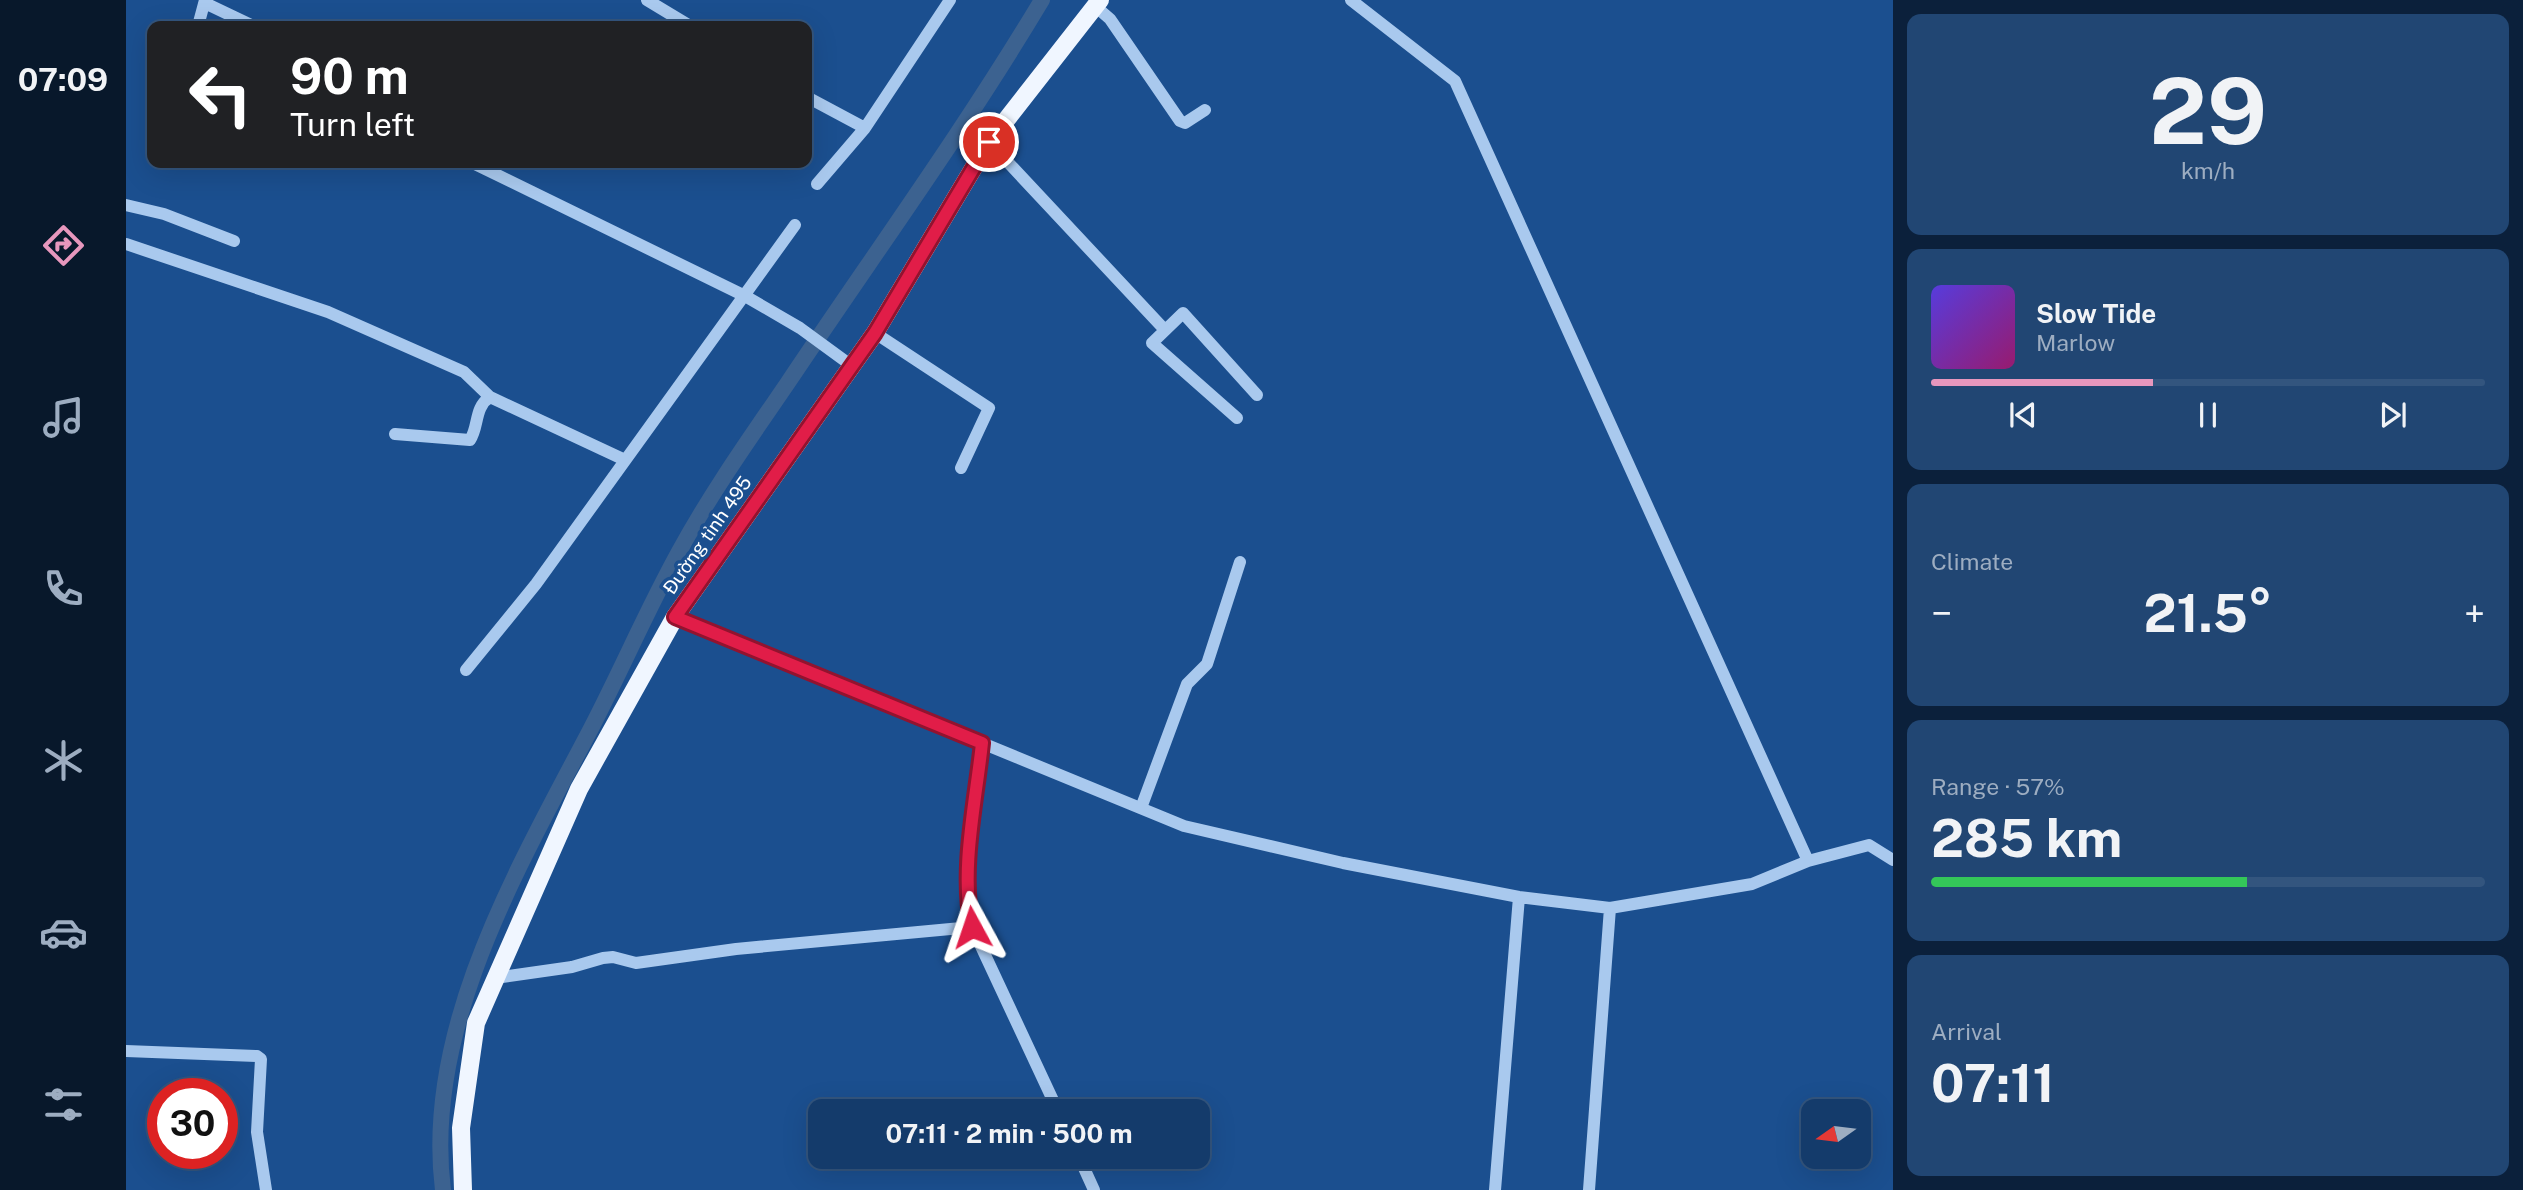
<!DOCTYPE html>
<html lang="en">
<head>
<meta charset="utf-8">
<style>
  :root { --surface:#143b6b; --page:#214673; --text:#f1f3f6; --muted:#9dadc1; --line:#33557e; --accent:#e797bd }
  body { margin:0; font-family:"Public Sans",sans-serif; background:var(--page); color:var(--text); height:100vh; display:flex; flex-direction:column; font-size:26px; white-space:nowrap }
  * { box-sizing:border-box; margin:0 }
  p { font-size:23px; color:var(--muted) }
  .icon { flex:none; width:38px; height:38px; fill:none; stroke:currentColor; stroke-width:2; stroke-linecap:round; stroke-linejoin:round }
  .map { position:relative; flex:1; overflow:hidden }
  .details { display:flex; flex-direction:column; gap:14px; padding:14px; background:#0b203b; width:630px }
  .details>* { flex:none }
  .guide { position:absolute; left:21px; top:21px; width:665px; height:147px; border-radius:14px; box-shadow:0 7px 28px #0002,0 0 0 2px var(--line); background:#202124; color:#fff; overflow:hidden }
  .needle { width:46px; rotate:256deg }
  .buttons { position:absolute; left:1675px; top:1099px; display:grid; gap:14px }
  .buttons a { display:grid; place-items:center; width:70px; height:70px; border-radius:14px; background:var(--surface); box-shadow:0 7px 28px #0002,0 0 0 2px var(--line); font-size:35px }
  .speed { position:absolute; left:21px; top:1078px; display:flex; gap:14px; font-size:35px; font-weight:700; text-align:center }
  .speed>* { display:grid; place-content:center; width:91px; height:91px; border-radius:50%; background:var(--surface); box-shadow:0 7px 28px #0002,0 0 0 2px var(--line); line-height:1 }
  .speed .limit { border:10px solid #d22; background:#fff; color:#111 }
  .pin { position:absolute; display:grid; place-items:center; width:60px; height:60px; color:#fff; margin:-30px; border:4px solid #fff; border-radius:50%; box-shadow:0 2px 7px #0007 }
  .me { position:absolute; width:77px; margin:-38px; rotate:355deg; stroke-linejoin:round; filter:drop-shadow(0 0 5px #0008) }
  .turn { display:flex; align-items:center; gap:24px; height:147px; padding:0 28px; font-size:32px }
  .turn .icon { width:91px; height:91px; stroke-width:2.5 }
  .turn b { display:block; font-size:49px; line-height:60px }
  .big { font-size:52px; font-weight:700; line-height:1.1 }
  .details .widget { flex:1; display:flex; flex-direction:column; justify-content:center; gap:10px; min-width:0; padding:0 24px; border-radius:14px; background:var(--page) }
  .details .dial { align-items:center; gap:0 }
  .dial b { font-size:91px; line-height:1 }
  .song { display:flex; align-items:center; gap:21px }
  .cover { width:84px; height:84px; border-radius:10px; background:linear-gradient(135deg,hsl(250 70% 55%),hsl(320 70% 35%)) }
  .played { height:7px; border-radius:4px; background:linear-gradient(90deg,var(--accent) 40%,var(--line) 40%) }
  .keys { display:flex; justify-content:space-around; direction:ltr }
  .heat { display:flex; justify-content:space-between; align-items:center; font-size:38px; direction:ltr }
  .charge { height:10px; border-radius:5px; background:linear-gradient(90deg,#34c759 57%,var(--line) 0) }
  .trip { position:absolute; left:682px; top:1099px; width:402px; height:70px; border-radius:14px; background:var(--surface); box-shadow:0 7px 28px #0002,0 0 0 2px var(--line); font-weight:700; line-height:70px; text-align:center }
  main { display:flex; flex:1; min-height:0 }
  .menu { display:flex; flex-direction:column; width:126px; justify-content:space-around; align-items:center; background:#08182b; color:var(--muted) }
  .menu .icon { width:49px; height:49px }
  .menu .on { color:var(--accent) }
  .menu b { font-size:32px; color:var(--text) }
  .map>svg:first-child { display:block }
</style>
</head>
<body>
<main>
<nav class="menu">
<b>07:09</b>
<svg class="icon on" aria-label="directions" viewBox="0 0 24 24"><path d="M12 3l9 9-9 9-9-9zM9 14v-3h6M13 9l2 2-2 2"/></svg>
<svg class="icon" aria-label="music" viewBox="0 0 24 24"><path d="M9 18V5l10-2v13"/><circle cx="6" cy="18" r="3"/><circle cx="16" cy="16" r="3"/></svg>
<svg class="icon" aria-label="phone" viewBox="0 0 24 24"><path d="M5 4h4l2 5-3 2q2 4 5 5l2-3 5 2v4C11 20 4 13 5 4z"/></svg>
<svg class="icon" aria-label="climate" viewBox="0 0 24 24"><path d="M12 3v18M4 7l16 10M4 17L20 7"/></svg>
<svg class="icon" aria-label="car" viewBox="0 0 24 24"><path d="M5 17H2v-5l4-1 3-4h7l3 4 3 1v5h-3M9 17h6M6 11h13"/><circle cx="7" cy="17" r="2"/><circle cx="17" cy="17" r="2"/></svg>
<svg class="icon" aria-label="filters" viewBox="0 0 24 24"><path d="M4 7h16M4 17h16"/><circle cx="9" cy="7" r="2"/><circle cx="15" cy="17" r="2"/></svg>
</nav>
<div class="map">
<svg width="1767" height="1190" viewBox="0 0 1767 1190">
  <rect width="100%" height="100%" fill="#1b4f8f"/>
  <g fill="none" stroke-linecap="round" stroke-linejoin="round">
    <path stroke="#3c6290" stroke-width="16" d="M317,1190C297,1032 389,873 460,738C493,676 520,611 554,550C585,493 624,438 661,384C746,257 837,132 916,0"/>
    <path stroke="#a9c9ee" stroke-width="12" d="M521,0L564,26
      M79,3L127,26
      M969,6L984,19L1054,121L1059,123L1079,110
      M72,26L79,0
      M681,97L739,128
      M863,142L1038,329
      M347,163L619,296L674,328L726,366
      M691,184L739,128L824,0
      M0,205L38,214L108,241
      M0,244L202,312L338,372L364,397L499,460
      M749,333L863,408L835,468
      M1111,418L1026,343L1057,313L1131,395
      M269,434L344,440C353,427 348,407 364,397
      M549,617L1058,826L1217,863L1393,897L1484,908L1626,884L1682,861L1329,81L1225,0
      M340,670L410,584L669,225
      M856,743C851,799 834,872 846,927L932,1111
      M1015,808L1061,684L1081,664L1114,562
      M1682,861L1743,845L1767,860
      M369,978L446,967L477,958L487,957L510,963L610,949L846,927
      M0,1051L131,1056L135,1059L131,1132L140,1190
      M953,1157L968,1190
      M1369,1190L1393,897
      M1463,1190L1484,908"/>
    <path stroke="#f0f6ff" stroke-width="18" d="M337,1190L335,1128L350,1023L453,789L549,617L749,333L863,142L974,0"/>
  </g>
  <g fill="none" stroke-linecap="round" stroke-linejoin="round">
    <defs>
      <path id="route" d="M846,927C834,869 850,801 856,743L549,617L749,333L863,142"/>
    </defs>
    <use href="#route" stroke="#92132f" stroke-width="18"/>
    <use href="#route" stroke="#e11d48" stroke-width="12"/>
  </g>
  <g text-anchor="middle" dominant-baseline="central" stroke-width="7" stroke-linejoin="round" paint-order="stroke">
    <g font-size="19" fill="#fff" stroke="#1b4f8f">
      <text transform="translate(581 535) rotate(-55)">Đường tỉnh 495</text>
    </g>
  </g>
</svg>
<div class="buttons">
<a><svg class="needle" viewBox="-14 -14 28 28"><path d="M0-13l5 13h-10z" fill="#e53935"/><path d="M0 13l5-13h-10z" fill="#9dadc1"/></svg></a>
</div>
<div class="speed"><div class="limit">30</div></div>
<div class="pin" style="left:863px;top:142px;background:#d93025"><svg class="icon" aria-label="arrive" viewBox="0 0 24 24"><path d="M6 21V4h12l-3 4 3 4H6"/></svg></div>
<svg class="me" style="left:846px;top:927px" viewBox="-20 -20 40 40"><path d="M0-17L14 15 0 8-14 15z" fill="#e11d48" stroke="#fff" stroke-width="4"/></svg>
<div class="trip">07:11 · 2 min · 500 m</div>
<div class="guide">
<div class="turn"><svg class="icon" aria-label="left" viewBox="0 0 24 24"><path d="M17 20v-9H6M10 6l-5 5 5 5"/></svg><div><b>90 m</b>Turn left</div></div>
</div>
</div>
<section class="details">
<div class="widget dial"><b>29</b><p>km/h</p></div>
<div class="widget">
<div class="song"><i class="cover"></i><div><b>Slow Tide</b><p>Marlow</p></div></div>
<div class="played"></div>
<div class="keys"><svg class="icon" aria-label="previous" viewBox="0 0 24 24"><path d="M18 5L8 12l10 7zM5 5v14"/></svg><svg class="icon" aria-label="pause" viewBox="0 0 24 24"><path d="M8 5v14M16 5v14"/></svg><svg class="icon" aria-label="next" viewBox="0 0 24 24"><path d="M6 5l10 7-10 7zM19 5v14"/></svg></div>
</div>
<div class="widget"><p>Climate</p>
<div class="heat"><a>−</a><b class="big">21.5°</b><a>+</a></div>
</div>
<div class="widget"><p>Range · 57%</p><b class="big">285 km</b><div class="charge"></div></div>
<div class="widget"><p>Arrival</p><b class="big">07:11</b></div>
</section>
</main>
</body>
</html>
